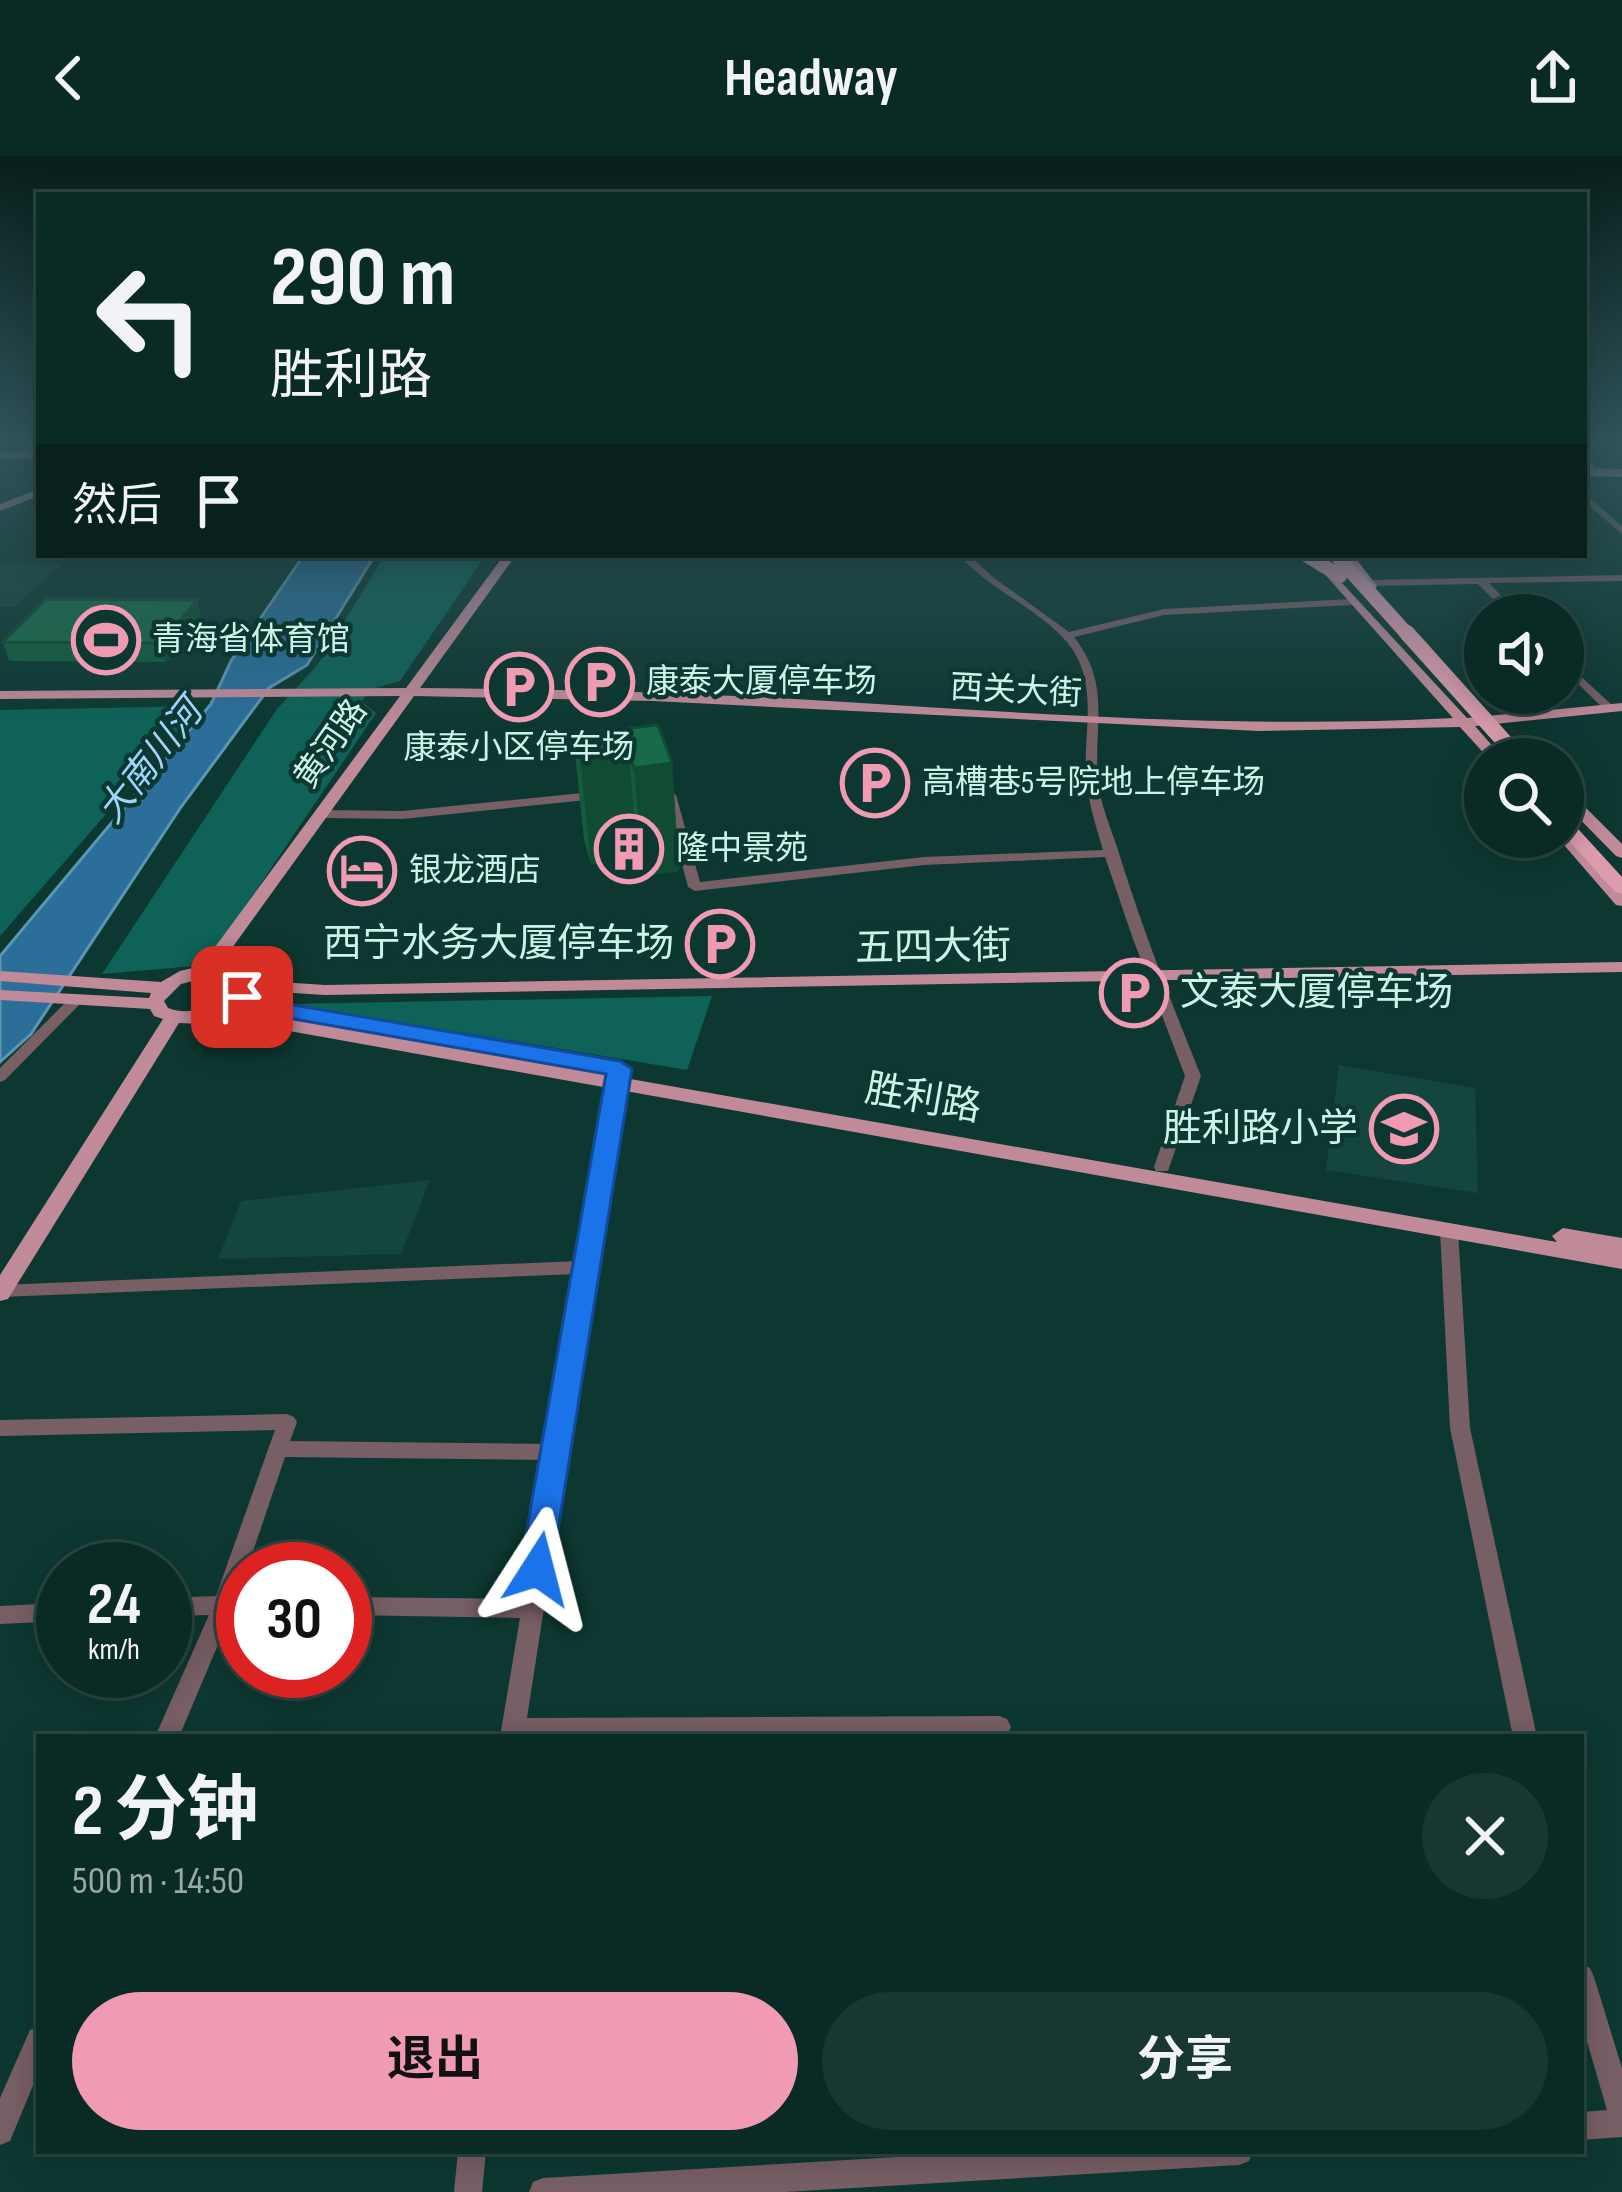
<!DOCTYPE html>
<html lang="zh">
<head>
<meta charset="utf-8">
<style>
  :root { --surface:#0a2a25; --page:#183632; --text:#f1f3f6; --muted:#99a7a7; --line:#2a4642; --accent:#f19ab4 }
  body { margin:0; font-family:"Sofia Sans Condensed","Noto Sans SC",sans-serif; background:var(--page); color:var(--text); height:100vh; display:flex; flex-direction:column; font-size:45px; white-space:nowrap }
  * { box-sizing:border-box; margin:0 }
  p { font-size:39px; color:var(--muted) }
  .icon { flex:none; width:66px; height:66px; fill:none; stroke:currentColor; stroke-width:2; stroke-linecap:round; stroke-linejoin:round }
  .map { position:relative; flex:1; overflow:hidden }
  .sheet { position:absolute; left:36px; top:1578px; width:1548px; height:420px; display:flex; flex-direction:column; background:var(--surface); border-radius:0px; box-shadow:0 6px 30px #0003,0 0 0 3px var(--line) }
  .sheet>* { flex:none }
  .guide { position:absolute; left:36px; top:36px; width:1551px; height:366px; border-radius:0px; box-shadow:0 6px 30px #0003,0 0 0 3px var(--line); background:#0a2a25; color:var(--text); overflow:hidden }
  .fabs { position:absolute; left:1464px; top:438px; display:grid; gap:24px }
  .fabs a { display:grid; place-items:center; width:120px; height:120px; border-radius:50%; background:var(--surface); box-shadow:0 6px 30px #0003,0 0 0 3px var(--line); font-size:60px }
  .speed { position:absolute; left:36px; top:1386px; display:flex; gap:24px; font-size:60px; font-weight:700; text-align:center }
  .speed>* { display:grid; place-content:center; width:156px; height:156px; border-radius:50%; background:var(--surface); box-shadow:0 6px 30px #0003,0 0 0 3px var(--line); line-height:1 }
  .speed small { font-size:30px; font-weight:400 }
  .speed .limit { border:18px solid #d22; background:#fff; color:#111 }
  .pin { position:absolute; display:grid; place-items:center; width:102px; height:102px; color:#fff; margin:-51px; border-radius:24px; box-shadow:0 6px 18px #0006 }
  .me { position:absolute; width:132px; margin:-66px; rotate:9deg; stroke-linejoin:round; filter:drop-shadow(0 0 9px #0008) }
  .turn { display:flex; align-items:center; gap:42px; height:252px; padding:0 36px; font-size:54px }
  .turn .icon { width:156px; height:156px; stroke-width:2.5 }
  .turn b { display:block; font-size:84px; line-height:102px }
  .then { display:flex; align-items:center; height:114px; padding:0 36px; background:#0003; gap:24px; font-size:45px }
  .round { display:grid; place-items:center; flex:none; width:126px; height:126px; border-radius:63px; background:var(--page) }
  .summary { display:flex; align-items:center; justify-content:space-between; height:204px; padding:0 36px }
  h1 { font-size:72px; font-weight:700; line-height:90px }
  .primary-button { display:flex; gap:24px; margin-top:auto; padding:24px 36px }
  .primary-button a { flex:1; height:138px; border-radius:72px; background:var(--accent); color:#111; font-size:48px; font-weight:700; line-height:138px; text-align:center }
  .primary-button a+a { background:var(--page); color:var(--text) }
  header { display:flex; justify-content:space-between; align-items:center; height:156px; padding:0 36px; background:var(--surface); font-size:54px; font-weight:700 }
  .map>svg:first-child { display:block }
</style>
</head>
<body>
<header><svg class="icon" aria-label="back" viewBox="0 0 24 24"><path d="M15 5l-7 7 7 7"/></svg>Headway<svg class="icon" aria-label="share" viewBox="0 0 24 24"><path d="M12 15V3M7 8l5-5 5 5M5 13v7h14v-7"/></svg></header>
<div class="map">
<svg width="1622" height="2036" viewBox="0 0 1622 2036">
  <rect width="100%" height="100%" fill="#0d3831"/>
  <path fill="#15463e" d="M0,407h64l-50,44h-14z
    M1339,909l136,23 3,105 -152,-23z
    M430,1024l-29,74 -183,5 23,-58z"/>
  <path fill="#0e6257" d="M385,399h101l-86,126 -32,9 -6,12 14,11 -170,252 -104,9 175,-265 41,-45z
    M200,550l-200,230v-226z
    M712,840l-25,74 -395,-66z"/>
  <path fill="#2b6e9a" stroke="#5c96b2" stroke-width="3" d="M304,399h71l-68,110 -38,23 -88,119 -150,227 -31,28v-106l211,-252 20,-43z"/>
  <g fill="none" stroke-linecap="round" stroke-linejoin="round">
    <path fill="#785e65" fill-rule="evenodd" d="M1584,337l38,33v8l-38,-33z
      M959,399h10l25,23 75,54 95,-23 188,-10 5,3 -5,3 -188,10 -90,22c38,48 19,89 24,143 2,24 13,48 20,70 23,75 53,152 83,226l-33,95h-12l-2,-4 31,-91 -52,-137 -28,-82 -181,8 -229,26 -7,-4 -24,-92 6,-4 6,4 24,87 224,-25 179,-7c-7,-24 -15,-48 -17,-73 -3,-46 14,-95 -19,-135 -29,-34 -77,-52 -108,-87z
      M1622,419v6l-133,2 31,32h-11l-31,-31 -110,2 -5,-3 5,-3z
      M1563,504l50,46v4h-8l-42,-41z
      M602,635l6,4 -2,3 -204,21 -79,-1 -6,-4 6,-4 79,1z
      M76,840l5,1 2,3 -2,3 -76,77 -5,2v-14l71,-71z
      M619,908l8,5 -100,649 472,-2 8,3 4,8 -4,8 -6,2h-501l20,-119 -175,-3v-18l178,2 23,-139 -261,-3 -38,112h-4v11l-5,15h5v18l-12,1 -52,123h-24l54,-122 -44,1v-18l51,-2 59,-166 -275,6v-16l287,-6 7,3 3,5 -7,19 259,3 28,-170 -576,23 -1,-12 579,-24 32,-192z
      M1449,1068l9,6 12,198 67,309h-24l-63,-309 -10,-198z
      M63,1447v18l-63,3v-18z
      M1581,1808l9,4 4,9 28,91v69l-41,3v-28l26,-2 -26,-89z
      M39,1870v45l-29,70 -10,4v-47l30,-68z
      M458,1995h28l-4,41h-28z
      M998,1995h255l-4,10 -10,4 -454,27h-256l4,-10 10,-4z"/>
    <path fill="#c08a99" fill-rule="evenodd" d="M1584,308l10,1 1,2 -11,3z
      M39,333v7l-39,15v-7z
      M504,399h12l-96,133c119,1 238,4 357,10 225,13 450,32 676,20l-140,-157v-4l4,-1 150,162 155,-15v8l-147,15 29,33h-15l-29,-32 -201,4 -606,-30 -239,-5 -195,270 23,7 8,7 75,5 1297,-23v10l-1297,23 -80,-5 -33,-14 -31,8 -17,17 4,7c23,9 40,-4 62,-1l1,6 36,2 1290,227 -5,-6 11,-8 59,10v31l-1355,-242 -88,-4 -171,276 -8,2v-26l163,-256 -9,-3 -4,-7 -150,-9v-10l149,8 2,-5 -151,-12v-10l161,11 19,-11 21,-5 199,-270 -400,3v-8l406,-3z
      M1341,399h12l24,31 -2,3h-8z
      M1563,632l5,2 54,54v14l-6,-2 -53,-54z
      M1563,673l6,2 53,60v15l-6,-1 -59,-68h6z
      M242,836l63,17 2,4 -9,6 -62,-18 -3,-4 3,-4z"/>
    <path fill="#dc9cae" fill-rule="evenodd" d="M0,296l39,1v6l-39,-1z
      M1584,312l38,1v8l-38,-1z
      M1563,662l6,1 53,58v17l-7,-2 -52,-58z"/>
    <path stroke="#dc9cae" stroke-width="14" d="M1306,399l34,21
      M1336,399l73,81"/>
    <path stroke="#dc9cae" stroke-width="16" d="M1407,477l113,126"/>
  </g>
  <path fill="#145c3f" d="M197,444l4,17 -35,45 -157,-1 -6,-19z
    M573,578l99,29 7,108 -36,5 -6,-17 -46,5 -7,-24z"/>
  <path fill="#104b33" d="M197,444l4,17 -35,45 -5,-19z
    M629,595l8,108 -46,5 -11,-107z
    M672,607l7,108 -36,5 -9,-108z"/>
  <path fill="#176b49" stroke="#104b33" stroke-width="3" d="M46,443l151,1 -36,43 -158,-1z
    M658,569l14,38 -38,5 -5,-17 -49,6 -7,-23z"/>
  <linearGradient id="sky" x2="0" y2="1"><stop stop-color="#071f1b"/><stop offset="0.5" stop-color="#2f535a"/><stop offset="1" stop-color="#2f535a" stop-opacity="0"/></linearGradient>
  <rect width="1622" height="570" fill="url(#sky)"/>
  <path fill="#1a73e8" stroke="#114b97" stroke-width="3" d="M242,834l40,13 338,58 12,8 -82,511 -12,4 -13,-4 -5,-11 86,-495 -329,-58 -43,-14 -4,-5z"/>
  <defs>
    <symbol id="stadium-ring" viewBox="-11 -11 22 22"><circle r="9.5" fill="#0d3831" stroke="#f19ab4" stroke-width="1.5"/><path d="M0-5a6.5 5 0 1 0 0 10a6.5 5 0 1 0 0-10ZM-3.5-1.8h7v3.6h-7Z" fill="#f19ab4"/></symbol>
    <symbol id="parking-ring" viewBox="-11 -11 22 22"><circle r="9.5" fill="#0d3831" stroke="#f19ab4" stroke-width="1.5"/><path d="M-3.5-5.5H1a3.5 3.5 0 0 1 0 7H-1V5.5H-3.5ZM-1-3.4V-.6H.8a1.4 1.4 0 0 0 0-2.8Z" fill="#f19ab4"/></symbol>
    <symbol id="building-ring" viewBox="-11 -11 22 22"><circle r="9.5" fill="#0d3831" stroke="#f19ab4" stroke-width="1.5"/><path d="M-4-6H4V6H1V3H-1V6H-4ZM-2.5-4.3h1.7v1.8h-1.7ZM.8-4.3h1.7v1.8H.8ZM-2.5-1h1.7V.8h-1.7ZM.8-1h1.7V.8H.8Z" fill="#f19ab4"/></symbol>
    <symbol id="hotel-ring" viewBox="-11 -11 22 22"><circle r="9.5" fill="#0d3831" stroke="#f19ab4" stroke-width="1.5"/><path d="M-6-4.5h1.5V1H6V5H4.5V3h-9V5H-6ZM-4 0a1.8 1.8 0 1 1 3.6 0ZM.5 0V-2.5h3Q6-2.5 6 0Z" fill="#f19ab4"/></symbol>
    <symbol id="school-ring" viewBox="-11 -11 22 22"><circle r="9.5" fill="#0d3831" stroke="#f19ab4" stroke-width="1.5"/><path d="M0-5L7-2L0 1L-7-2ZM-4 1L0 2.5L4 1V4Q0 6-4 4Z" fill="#f19ab4"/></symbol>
  </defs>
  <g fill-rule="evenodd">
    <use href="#stadium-ring" x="68" y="446" width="76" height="76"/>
    <use href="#parking-ring" x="562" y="488" width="76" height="76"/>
    <use href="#parking-ring" x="481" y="493" width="76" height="76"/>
    <use href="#parking-ring" x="837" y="589" width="76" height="76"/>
    <use href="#building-ring" x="591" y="655" width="76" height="76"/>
    <use href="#hotel-ring" x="324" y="677" width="76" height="76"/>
    <use href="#parking-ring" x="682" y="750" width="76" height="76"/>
    <use href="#parking-ring" x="1096" y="799" width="76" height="76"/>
    <use href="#school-ring" x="1366" y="935" width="76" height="76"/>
  </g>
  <g text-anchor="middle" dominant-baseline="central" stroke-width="9" stroke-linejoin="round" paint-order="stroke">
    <g font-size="33" fill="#cdf2ea" stroke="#0d3831" text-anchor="start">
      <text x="152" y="484">青海省体育馆</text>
      <text x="646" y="526">康泰大厦停车场</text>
      <text x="519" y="592" text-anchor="middle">康泰小区停车场</text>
      <text x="922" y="627">高槽巷5号院地上停车场</text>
      <text x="676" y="693">隆中景苑</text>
      <text x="409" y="715">银龙酒店</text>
    </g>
    <g font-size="33" fill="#cdf2ea" stroke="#0d3831">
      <text transform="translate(1016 535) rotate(3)">西关大街</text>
      <text transform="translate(331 588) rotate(-55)">黄河路</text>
    </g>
    <g font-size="36" font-style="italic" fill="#a0d4fa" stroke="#0d3831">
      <text transform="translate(151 606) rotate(-52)">大南川河</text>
    </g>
    <g font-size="39" fill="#cdf2ea" stroke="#0d3831" text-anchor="end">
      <text x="674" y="788">西宁水务大厦停车场</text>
      <text x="1180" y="837" text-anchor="start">文泰大厦停车场</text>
      <text x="1358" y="973">胜利路小学</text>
    </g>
    <g font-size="39" fill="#cdf2ea" stroke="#0d3831">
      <text transform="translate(933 792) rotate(-1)">五四大街</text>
      <text transform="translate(923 943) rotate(10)">胜利路</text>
    </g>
  </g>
</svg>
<div class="fabs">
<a><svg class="icon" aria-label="sound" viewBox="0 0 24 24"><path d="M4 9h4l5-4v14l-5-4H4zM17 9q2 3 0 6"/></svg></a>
<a><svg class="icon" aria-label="search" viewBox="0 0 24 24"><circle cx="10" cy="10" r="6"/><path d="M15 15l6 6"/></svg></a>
</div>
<div class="speed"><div>24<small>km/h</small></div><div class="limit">30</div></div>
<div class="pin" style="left:242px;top:841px;background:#d93025"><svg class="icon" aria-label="arrive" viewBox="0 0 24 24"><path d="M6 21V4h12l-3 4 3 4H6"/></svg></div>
<svg class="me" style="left:538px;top:1413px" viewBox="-20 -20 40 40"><path d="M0-17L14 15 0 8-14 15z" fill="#1a73e8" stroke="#fff" stroke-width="4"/></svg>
<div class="guide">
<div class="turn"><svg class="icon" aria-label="left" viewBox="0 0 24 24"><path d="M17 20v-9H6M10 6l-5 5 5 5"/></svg><div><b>290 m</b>胜利路</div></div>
<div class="then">然后<svg class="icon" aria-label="arrive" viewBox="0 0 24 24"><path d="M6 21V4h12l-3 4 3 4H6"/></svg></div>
</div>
<section class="sheet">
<div class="summary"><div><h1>2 分钟</h1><p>500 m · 14:50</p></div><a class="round"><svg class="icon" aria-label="close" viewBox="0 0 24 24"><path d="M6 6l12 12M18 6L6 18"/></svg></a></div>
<div class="primary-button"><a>退出</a><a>分享</a></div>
</section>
</div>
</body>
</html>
